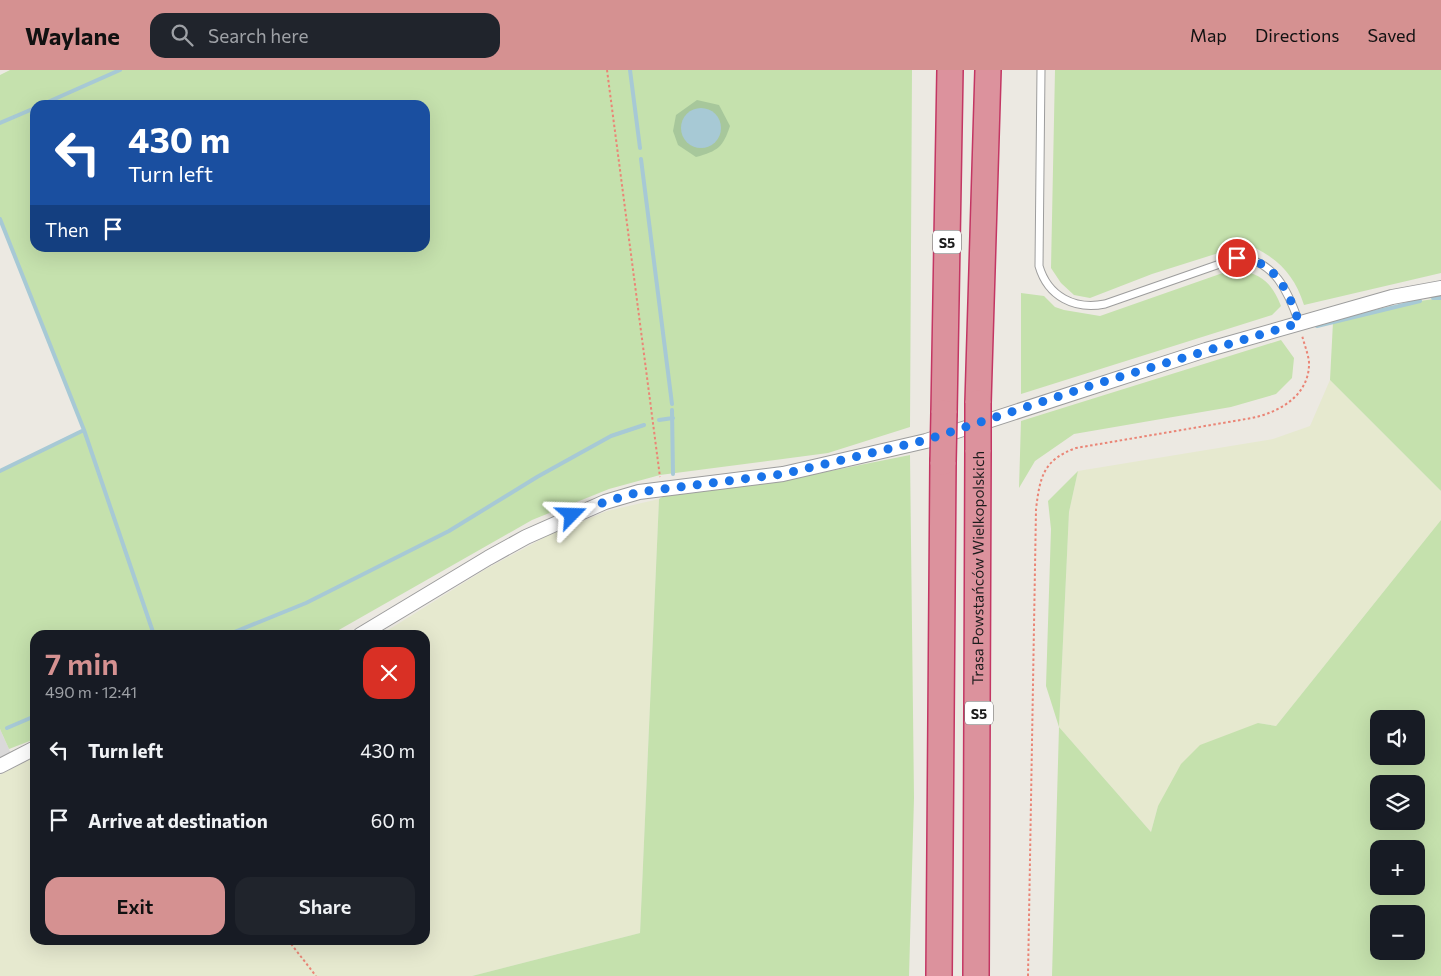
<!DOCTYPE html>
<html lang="en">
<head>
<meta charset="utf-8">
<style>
  :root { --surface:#171b24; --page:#20242c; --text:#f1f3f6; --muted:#9ea1a6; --accent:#d59191 }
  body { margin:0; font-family:Commissioner,sans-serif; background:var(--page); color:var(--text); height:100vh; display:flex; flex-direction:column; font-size:19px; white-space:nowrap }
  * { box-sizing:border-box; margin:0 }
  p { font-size:16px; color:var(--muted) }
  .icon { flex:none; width:28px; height:28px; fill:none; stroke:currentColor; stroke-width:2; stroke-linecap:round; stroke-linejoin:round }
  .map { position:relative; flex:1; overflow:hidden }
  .details { position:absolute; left:30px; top:560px; width:400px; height:315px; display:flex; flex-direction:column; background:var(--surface); border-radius:15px; box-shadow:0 5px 20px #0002 }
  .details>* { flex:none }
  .guide { position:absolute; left:30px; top:30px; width:400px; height:152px; border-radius:15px; box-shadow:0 5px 20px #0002; background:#1a4fa0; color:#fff; overflow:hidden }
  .tools { position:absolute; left:1370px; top:640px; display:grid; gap:10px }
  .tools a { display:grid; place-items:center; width:55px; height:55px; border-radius:10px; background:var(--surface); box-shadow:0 5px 20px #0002; font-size:25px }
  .pin { position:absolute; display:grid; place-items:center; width:42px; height:42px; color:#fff; margin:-21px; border:2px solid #fff; border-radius:50%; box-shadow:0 1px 5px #0007 }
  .me { position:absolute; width:55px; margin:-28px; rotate:68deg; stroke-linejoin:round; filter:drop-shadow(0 0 4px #0008) }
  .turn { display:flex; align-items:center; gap:18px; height:105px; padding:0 15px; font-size:22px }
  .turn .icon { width:65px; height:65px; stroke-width:2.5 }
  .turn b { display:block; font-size:35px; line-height:42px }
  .then { display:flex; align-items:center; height:48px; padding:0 15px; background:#0003; gap:10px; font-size:19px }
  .round { display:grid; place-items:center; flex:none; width:52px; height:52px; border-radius:15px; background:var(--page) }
  .overview { display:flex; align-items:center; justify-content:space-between; height:85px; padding:0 15px }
  h1 { font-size:30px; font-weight:600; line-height:38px; color:var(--accent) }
  .button { display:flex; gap:10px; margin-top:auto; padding:10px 15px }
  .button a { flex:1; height:58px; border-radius:15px; background:var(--accent); color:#111; font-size:20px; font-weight:600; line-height:58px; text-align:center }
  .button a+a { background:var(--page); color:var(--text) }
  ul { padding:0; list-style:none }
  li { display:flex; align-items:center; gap:15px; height:70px; padding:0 15px }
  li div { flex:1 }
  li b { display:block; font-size:19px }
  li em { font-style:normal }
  header { display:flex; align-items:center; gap:30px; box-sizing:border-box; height:70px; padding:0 25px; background:var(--accent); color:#111 }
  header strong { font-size:24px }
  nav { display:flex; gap:28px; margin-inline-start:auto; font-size:18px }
  .search { width:350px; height:45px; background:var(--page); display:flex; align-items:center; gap:12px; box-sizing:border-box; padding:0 18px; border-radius:15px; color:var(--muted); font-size:19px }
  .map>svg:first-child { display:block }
</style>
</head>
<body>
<header>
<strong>Waylane</strong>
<div class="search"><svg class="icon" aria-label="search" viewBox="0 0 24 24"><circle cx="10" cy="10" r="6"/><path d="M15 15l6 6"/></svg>Search here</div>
<nav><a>Map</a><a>Directions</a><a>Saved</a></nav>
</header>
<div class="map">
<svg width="1441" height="906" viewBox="0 0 1441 906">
  <rect width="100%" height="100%" fill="#ece9e2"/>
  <path fill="#dad9d9" d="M0,659l13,29 -13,8z"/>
  <path fill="#e6e9cf" d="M1330,310l111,111v29l-165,206 -18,-3 -100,83 -7,26 -92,-105 10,-215 9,-41 195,-32 37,-13z
    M659,429l-19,434 -168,43h-472v-201l35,-18v183h390v-305h-45l106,-66 63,-34 58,-24z"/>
  <path fill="#c5e1ad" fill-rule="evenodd" d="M10,0h902l-2,357 -82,26 -168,22 -51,14 -77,31 -202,115h-295v104l-26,10 -9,-20v-258l84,-41 -84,-211v-144zM35,35h390v143h-390z
    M1055,0h386v203l-137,32c-10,-32 -28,-48 -57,-61l-95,30 -62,24 -16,-3 -13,-12 -10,-15z
    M1237,198c25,8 34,13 44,38l-9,9 -251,79v-101l23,3 11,11 9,3 36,6z
    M1441,228v193l-111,-111 3,-58 87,-21z
    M1281,270l13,18 -2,20 -16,16 -45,13 -157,27 -39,27 -16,27 2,-67z
    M910,385l4,343 -5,178h-437l168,-43 19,-434 8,-5 108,-12z
    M1078,401l-9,41 -10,215 92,105 7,-26 23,-42 19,-19 58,-22 18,3 165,-206v456h-389l7,-249 -13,-41 5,-157 -3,-28zM1379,649h37v37h-37zM1379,714h37v37h-37zM1379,779h37v37h-37zM1379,844h37v37h-37z"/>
  <path fill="#a7c79b" d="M697,30l22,5 11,21c-7,21 -12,25 -34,31l-18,-12 -5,-14 3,-16z"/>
  <path fill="#a7c9d5" d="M681 58a20 20 0 1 1 40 0a20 20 0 1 1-40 0Z"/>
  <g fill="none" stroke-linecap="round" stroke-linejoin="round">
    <path stroke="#a7c9d5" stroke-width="4" d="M630,0l10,78
      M41,35l79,-35
      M0,53l35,-15
      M641,89l31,245
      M0,149l84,211 -84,41
      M1433,228h8
      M1317,256l103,-25
      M672,340l1,64
      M659,350l14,-2
      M84,360l70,205
      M227,565l79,-32 143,-72 88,-54 74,-41 33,-11
      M7,658l28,-12"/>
    <defs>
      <path id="lane" d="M1041,0l-2,196c9,31 36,44 66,38l132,-46c37,0 52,35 62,65"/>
      <path id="street" d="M360,565l128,-77 38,-21 79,-35 34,-10 144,-18 143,-33 280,-91 186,-53 49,-9
        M0,696l35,-18"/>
      <g id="highway">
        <path d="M978,333l10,-333"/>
        <path d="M944,343l6,-343"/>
        <path d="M939,906l4,-514"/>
        <path id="s1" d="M976,906l2,-526"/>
      </g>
    </defs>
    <use href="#lane" stroke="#9d9d9d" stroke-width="9"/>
    <use href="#street" stroke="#9d9d9d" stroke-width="16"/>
    <use href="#highway" stroke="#c33663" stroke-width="28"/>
    <path stroke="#ea8576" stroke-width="2" stroke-dasharray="2.5 2.5" stroke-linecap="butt" d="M607,0l53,407
      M288,870l28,36
      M1028,906l8,-467c4,-32 7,-49 40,-61l176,-30c28,-6 58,-23 57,-56 -1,-9 -5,-18 -7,-27"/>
    <use href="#lane" stroke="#fff" stroke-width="7"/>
    <use href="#street" stroke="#fff" stroke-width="14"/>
    <use href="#highway" stroke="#dc929d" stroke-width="25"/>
    <defs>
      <path id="highway-bridge" d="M978,380v-47
        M943,392l1,-49"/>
    </defs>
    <use href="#highway-bridge" stroke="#c33663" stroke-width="28" stroke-linecap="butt"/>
    <use href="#highway-bridge" stroke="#dc929d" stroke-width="25"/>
  </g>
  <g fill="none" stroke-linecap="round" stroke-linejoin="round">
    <path stroke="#1a73e8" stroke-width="9" stroke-dasharray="0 16.2" d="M572,445l33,-13 34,-10 144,-18 143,-34 170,-56 203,-61c-10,-31 -25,-65 -62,-65"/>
  </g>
  <g text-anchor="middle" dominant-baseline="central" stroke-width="5" stroke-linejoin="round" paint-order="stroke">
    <g fill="#fff" stroke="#606060" stroke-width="1">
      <rect x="933" y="160.5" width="28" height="23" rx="4"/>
      <rect x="965" y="631.5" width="28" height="23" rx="4"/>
    </g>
    <g font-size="14" font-weight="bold" fill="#1c1c1c">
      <text x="947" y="172">S5</text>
      <text x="979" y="643">S5</text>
    </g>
    <g font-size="15" fill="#1c1c1c" stroke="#fff">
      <text stroke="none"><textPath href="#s1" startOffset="408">Trasa Powstańców Wielkopolskich</textPath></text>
    </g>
  </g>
</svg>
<div class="tools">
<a><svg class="icon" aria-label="sound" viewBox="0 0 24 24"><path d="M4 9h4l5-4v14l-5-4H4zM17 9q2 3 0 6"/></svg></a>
<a><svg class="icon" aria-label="layers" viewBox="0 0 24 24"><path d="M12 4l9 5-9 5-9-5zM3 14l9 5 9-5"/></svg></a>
<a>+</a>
<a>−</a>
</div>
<div class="pin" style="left:1237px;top:188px;background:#d93025"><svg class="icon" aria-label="arrive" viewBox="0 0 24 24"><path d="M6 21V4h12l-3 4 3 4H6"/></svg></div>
<svg class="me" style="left:572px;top:445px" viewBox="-20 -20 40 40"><path d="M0-17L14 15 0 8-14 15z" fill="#1a73e8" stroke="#fff" stroke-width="4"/></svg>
<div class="guide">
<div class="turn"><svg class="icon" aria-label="left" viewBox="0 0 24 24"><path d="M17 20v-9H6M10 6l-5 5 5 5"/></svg><div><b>430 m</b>Turn left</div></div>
<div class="then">Then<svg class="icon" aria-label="arrive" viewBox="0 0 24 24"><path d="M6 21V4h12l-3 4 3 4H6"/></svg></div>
</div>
<section class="details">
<div class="overview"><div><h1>7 min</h1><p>490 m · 12:41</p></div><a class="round" style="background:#d93025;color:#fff"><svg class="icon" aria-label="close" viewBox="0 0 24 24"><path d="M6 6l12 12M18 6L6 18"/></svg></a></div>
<ul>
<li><svg class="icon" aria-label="left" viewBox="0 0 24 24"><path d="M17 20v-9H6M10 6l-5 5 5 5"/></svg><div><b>Turn left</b></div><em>430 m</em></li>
<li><svg class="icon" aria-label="arrive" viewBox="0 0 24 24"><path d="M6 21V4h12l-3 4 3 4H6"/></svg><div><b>Arrive at destination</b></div><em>60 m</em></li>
</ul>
<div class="button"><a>Exit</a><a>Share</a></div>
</section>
</div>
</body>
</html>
